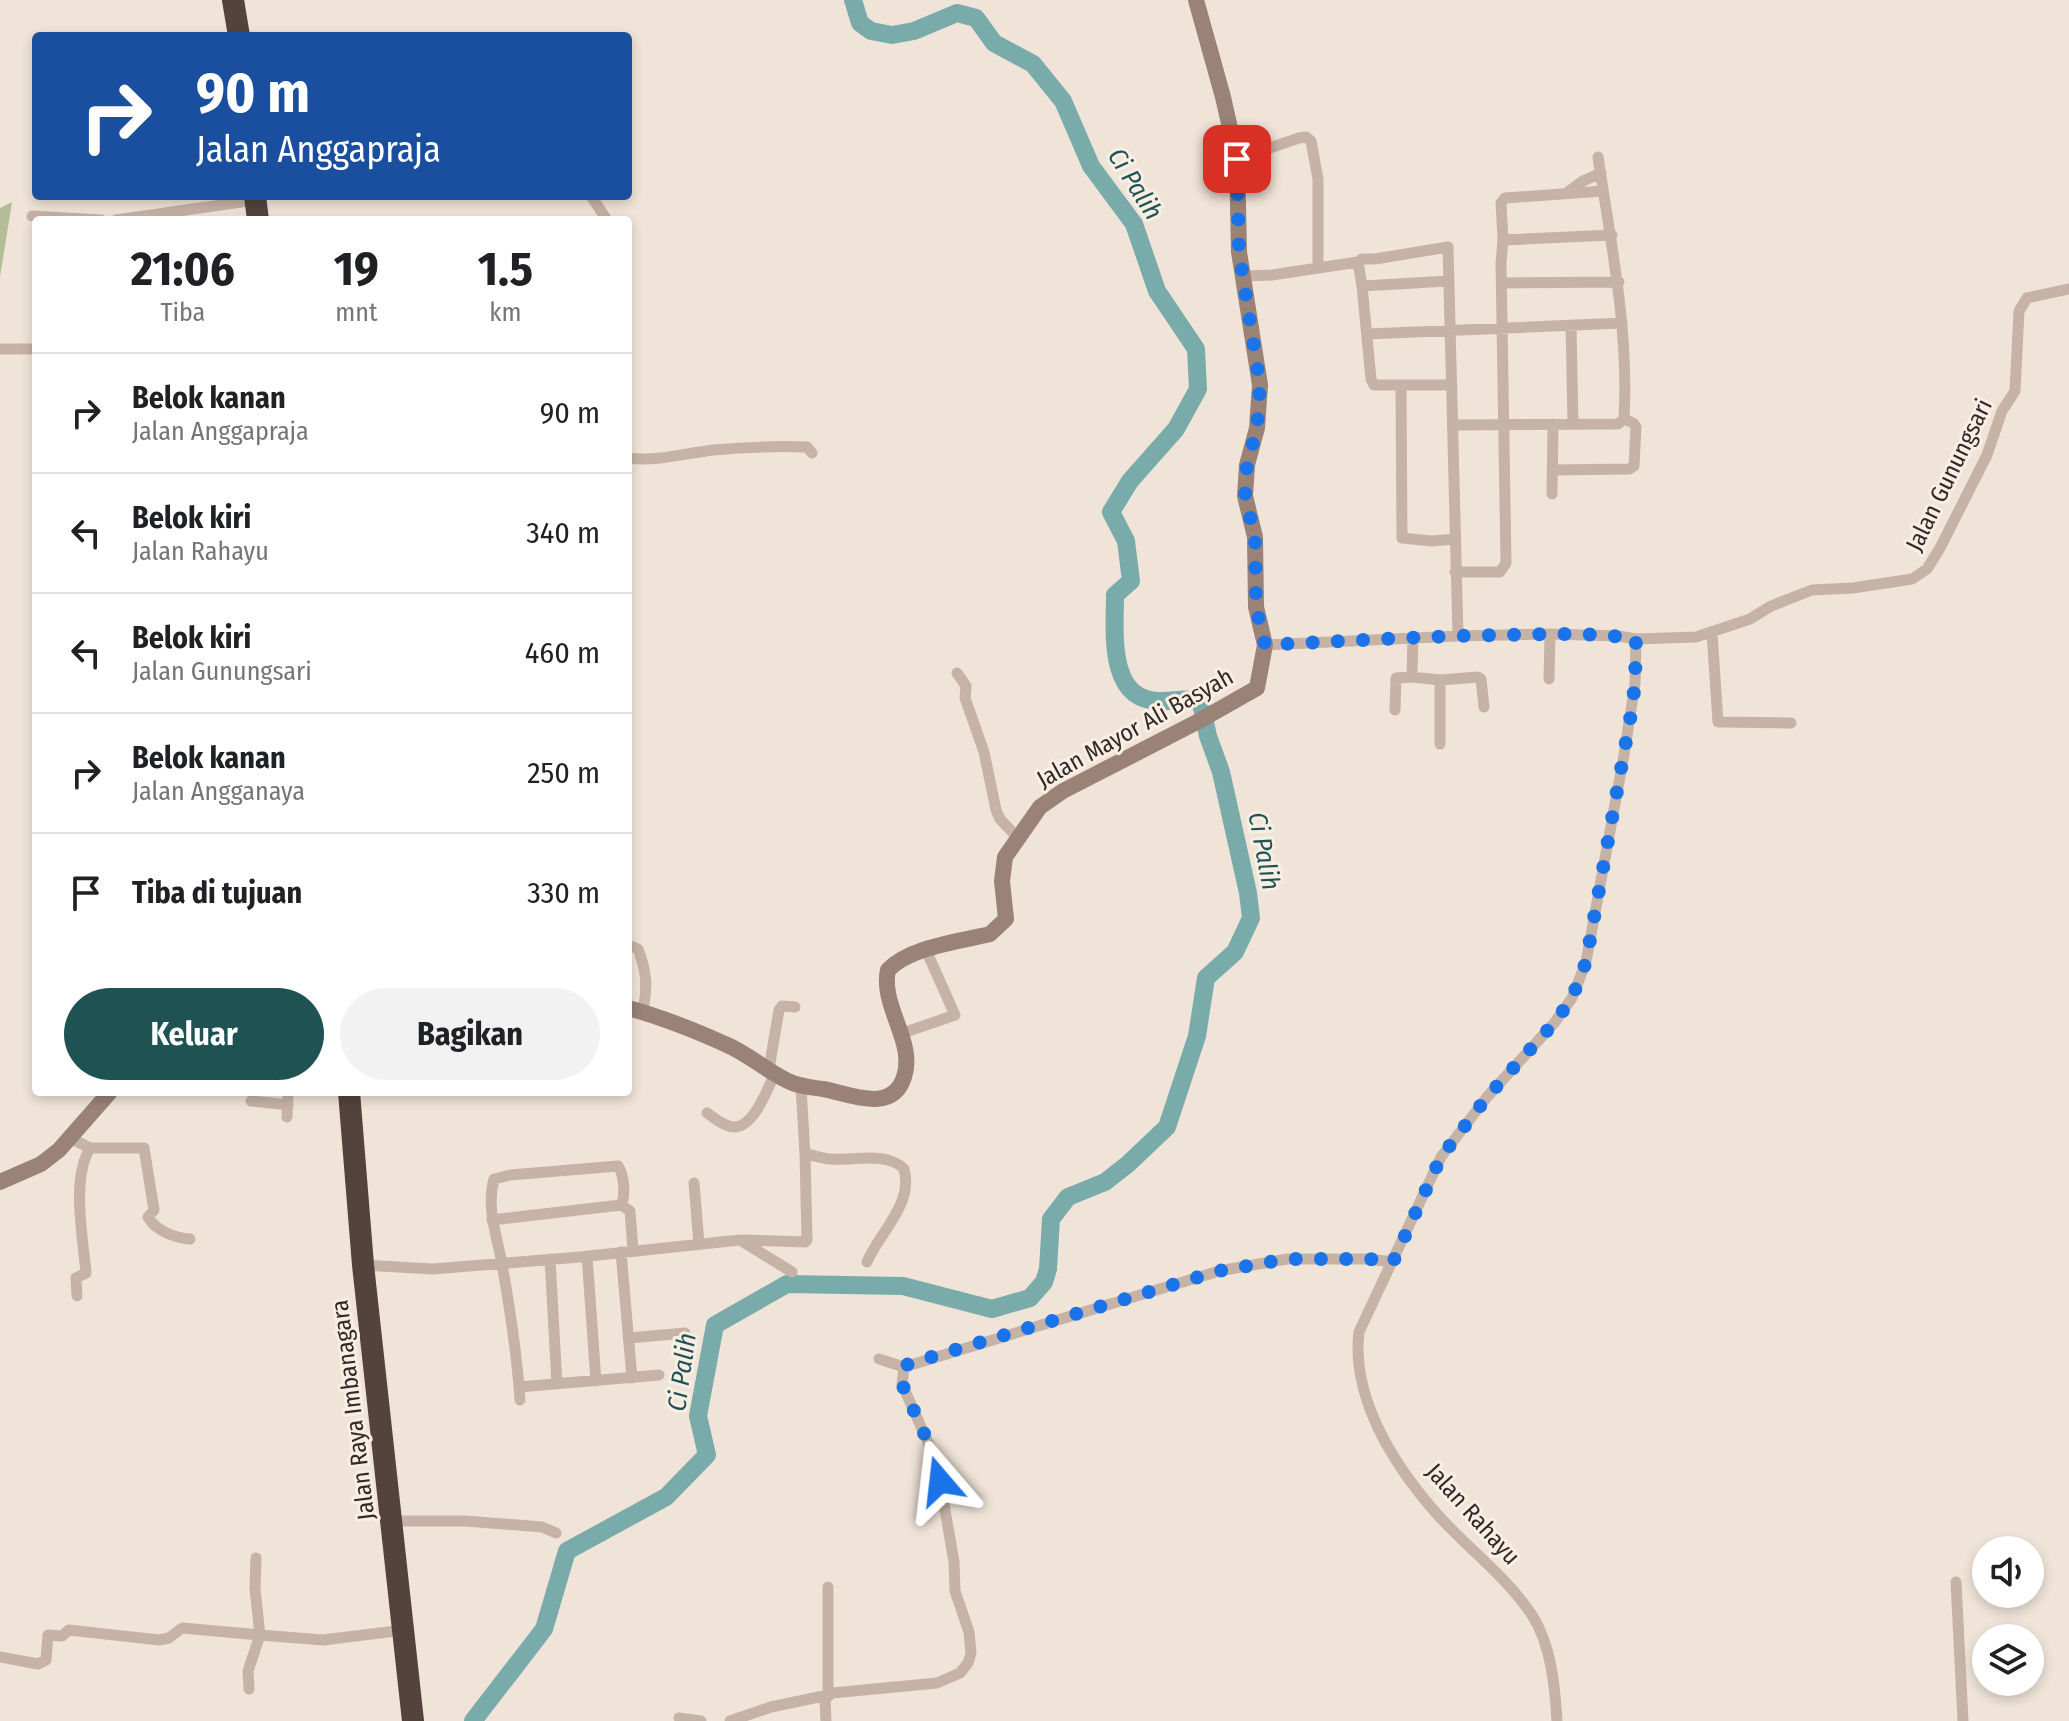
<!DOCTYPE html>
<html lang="id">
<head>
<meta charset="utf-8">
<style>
  :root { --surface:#fff; --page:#f2f2f2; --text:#202124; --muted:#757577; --line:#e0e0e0; --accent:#1e5253 }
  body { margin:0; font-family:"Fira Sans Condensed",sans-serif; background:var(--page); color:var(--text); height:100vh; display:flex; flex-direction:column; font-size:30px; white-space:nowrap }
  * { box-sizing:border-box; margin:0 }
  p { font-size:26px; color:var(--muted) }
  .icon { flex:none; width:44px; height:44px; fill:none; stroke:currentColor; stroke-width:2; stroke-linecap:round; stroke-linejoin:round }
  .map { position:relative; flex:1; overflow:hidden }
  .side { position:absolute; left:32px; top:216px; width:600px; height:880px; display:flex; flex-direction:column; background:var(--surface); border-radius:8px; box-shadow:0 4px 12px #0003 }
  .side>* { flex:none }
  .banner { position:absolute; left:32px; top:32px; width:600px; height:168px; border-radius:8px; box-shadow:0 4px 12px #0003; background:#1a4fa0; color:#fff; overflow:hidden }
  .buttons { position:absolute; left:1972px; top:1536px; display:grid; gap:16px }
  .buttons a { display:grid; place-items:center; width:72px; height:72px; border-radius:50%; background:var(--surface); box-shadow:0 4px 12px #0003; font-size:40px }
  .pin { position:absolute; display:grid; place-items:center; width:68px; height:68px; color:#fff; margin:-34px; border-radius:16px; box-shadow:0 4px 12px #0006 }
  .me { position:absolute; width:88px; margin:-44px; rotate:343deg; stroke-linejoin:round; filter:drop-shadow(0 0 6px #0008) }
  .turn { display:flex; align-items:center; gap:28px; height:168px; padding:0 32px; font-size:36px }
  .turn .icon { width:104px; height:104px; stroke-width:2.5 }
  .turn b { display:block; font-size:56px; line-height:68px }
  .eta { display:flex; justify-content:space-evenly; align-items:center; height:136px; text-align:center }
  .eta b { font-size:48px; font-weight:700; line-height:56px }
  .button { display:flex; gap:16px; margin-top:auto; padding:16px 32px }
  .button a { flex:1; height:92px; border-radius:48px; background:var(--accent); color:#fff; font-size:32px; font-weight:700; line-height:92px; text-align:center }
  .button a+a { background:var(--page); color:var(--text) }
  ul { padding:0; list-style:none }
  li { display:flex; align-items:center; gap:24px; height:120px; padding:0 32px; border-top:2px solid var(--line) }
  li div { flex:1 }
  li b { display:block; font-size:30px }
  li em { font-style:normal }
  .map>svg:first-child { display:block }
</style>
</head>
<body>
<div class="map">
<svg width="2069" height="1721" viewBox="0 0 2069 1721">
  <rect width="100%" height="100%" fill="#f0e4d8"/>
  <path fill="#b3be99" d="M12,202l-12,75v-69z"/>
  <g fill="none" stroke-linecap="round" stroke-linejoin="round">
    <path stroke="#79abab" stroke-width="18" d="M473,1721l71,-92 23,-78 99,-54 41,-42 -9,-39 17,-91 72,-41 116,2 89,23 38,-11 14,-16 4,-13 3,-50 17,-22 37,-15 23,-18 39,-37 30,-91 9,-58 29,-26 16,-34 -3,-25 -27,-121 -13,-36 -7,-33c-15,-7 -26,-1 -42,-2 -52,-1 -44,-70 -44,-106l16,-14 -5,-40 -15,-29 19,-31 46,-52 22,-40 -2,-40 -39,-58 -23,-67 -43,-58 -28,-65 -30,-37 -39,-21 -18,-25 -19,-5 -43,18 -22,4 -21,-4 -11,-8 -7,-23"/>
    <path stroke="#c7b3a5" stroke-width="11" d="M1598,157c13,87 31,173 26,262
      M1237,159l62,-21 7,-1 5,4 7,38v89
      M1603,191l-98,7 -4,5 2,37 109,-5
      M1568,192l15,-11 18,-8
      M591,196l16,24
      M32,216l69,4
      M116,220l140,-20
      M1244,276l28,-1 86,-13
      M1449,281l-87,5 9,93 3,6h78
      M1502,283l117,-1
      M1362,286l-4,-24 4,-3h13l73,-12 10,389
      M1571,325l2,99
      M1368,334l254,-11
      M0,349h36
      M1401,386l1,152 30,3 23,-2
      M1453,425l165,-1 6,-5
      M628,458c29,4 58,-5 86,-8 31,-3 63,-4 93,-3l5,6
      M1552,470l77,-1 5,-3 2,-39 -3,-4 -9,-4
      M1552,494l1,-70
      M1455,572h45l6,-9 -5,-300 2,-23
      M1712,633l6,89 73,1
      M1413,637l-1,40 28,3v64
      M1265,645l193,-9 92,-2 69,2 17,3 60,-2 54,-18 21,-13 41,-16 41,-2 59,-9 15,-10 13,-21 47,-93 15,-44 13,-20 4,-80 8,-13 42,-9
      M957,673l9,13 -1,12 19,54 12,58 4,9 17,18
      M1549,679l1,-45
      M1440,680l38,-3 3,2 3,28
      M1395,710l1,-32 16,-1
      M628,945l10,4c9,23 10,40 4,64
      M900,1034l55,-19 -29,-65
      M769,1069l10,-59 3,-4 13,1
      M801,1087l4,67c8,1 16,4 25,5 22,2 57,-8 74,10 10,35 -25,64 -37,93
      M251,1101l37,4
      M707,1113c6,4 14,11 22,13 23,8 39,-38 46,-53
      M287,1117l1,-25
      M70,1138l20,10h54l10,62 -6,7c8,14 27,21 42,22
      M694,1183l5,61
      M492,1220l129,-15
      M745,1240l60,2 2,-2 -2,-86
      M621,1252l11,126
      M587,1256l9,125
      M550,1259l7,125
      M363,1265l70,4 147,-12 160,-17 52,32
      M77,1296l-1,-18 10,-5c-3,-36 -15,-93 4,-125
      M629,1338l56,-5
      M879,1359l25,8
      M519,1387l140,-12
      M520,1400c-3,-45 -10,-91 -18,-136 -5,-28 -16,-56 -8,-85l16,-4 108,-9c6,9 8,29 3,39l9,6 3,39
      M392,1521h73l77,6 14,6
      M256,1558l-1,31 5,46 63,5 81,-10
      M1956,1582l7,139
      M0,1657l38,7 8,-4 2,-25 14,1 7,-6 90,10 10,-2 13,-10 78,7 -12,36 1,18
      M679,1718l22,3
      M730,1721l41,-14 57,-12v-108
      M826,1721l-1,-22 7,-6 105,-10 23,-10 8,-10 3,-10 -2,-21 -14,-41 -1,-29 -14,-81 -5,-23 -33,-74 2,-17 315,-96 68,-12h82l24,3
      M1557,1721c-2,-35 -6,-76 -25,-106 -26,-39 -65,-67 -96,-102 -42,-48 -85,-115 -77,-181l82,-175 46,-60 68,-75 17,-24 14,-36 38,-207 11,-71 1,-45"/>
    <path stroke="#9a8277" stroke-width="16" d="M628,1008c33,9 66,22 97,36 24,10 41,27 63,37 12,6 22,6 35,8 25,4 69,26 81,-12 12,-35 -24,-71 -16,-107 22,-23 70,-28 102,-36l16,-15 -4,-38 3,-24 35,-50 23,-16 134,-69 60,-34 8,-43 -9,-38 -1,-70 -10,-41 2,-31 10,-37 3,-43 -21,-133 -2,-93 -14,-62 -27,-97
      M0,1182l41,-18 18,-14 51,-58"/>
    <path stroke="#54433d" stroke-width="22" d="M233,0l6,36
      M255,196l3,24
      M349,1092l14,173 50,456"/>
  </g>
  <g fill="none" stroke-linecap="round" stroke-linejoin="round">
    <path stroke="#1a73e8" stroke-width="14" stroke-dasharray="0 25.2" d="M940,1481l-5,-23 -33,-74v-13l6,-7 311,-93 68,-12h82l24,3 48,-105 46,-60 68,-75 17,-24 14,-36 45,-248 4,-30 1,-45c-42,-7 -87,-5 -130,-4 -81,1 -161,6 -241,10l-9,-38 -1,-70 -10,-41 2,-31 10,-37 3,-43 -21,-133 -2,-93"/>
  </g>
  <g text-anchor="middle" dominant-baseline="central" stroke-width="6" stroke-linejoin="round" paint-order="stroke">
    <g font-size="24" fill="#332926" stroke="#f8eee4">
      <text transform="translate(1949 475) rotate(-64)">Jalan Gunungsari</text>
      <text transform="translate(1135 728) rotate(-29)">Jalan Mayor Ali Basyah</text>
      <text transform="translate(353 1410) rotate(-97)">Jalan Raya Imbanagara</text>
      <text transform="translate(1473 1514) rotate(48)">Jalan Rahayu</text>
    </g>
    <g font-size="26" font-style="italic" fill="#1e5253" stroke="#f8eee4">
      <text transform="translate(1135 184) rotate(58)">Ci Palih</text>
      <text transform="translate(1264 851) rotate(79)">Ci Palih</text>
      <text transform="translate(682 1372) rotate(-82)">Ci Palih</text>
    </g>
  </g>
</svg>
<div class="buttons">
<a><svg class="icon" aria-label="sound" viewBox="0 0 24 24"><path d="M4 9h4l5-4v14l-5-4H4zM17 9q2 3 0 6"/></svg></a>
<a><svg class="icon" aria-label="layers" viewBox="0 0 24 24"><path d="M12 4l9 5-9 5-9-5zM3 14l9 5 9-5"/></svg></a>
</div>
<div class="pin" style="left:1237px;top:159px;background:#d93025"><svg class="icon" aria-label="arrive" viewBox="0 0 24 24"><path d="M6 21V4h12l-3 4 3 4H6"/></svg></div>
<svg class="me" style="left:940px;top:1481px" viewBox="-20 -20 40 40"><path d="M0-17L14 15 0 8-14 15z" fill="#1a73e8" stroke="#fff" stroke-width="4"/></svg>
<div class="banner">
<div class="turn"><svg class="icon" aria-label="right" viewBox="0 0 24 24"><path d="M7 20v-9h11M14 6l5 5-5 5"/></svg><div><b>90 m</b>Jalan Anggapraja</div></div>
</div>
<section class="side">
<div class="eta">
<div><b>21:06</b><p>Tiba</p></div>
<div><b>19</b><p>mnt</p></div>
<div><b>1.5</b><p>km</p></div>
</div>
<ul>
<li><svg class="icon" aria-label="right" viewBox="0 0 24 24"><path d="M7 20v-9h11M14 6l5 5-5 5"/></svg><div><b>Belok kanan</b><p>Jalan Anggapraja</p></div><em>90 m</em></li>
<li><svg class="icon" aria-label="left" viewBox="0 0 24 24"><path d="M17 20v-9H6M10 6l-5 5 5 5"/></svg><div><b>Belok kiri</b><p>Jalan Rahayu</p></div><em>340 m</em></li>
<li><svg class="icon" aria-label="left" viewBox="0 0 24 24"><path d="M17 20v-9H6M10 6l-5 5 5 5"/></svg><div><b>Belok kiri</b><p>Jalan Gunungsari</p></div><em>460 m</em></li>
<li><svg class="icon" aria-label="right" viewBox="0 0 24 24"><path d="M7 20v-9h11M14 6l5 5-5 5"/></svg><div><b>Belok kanan</b><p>Jalan Angganaya</p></div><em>250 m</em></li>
<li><svg class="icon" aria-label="arrive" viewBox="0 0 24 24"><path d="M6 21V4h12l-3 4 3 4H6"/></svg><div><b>Tiba di tujuan</b></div><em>330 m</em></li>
</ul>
<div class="button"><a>Keluar</a><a>Bagikan</a></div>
</section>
</div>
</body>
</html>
